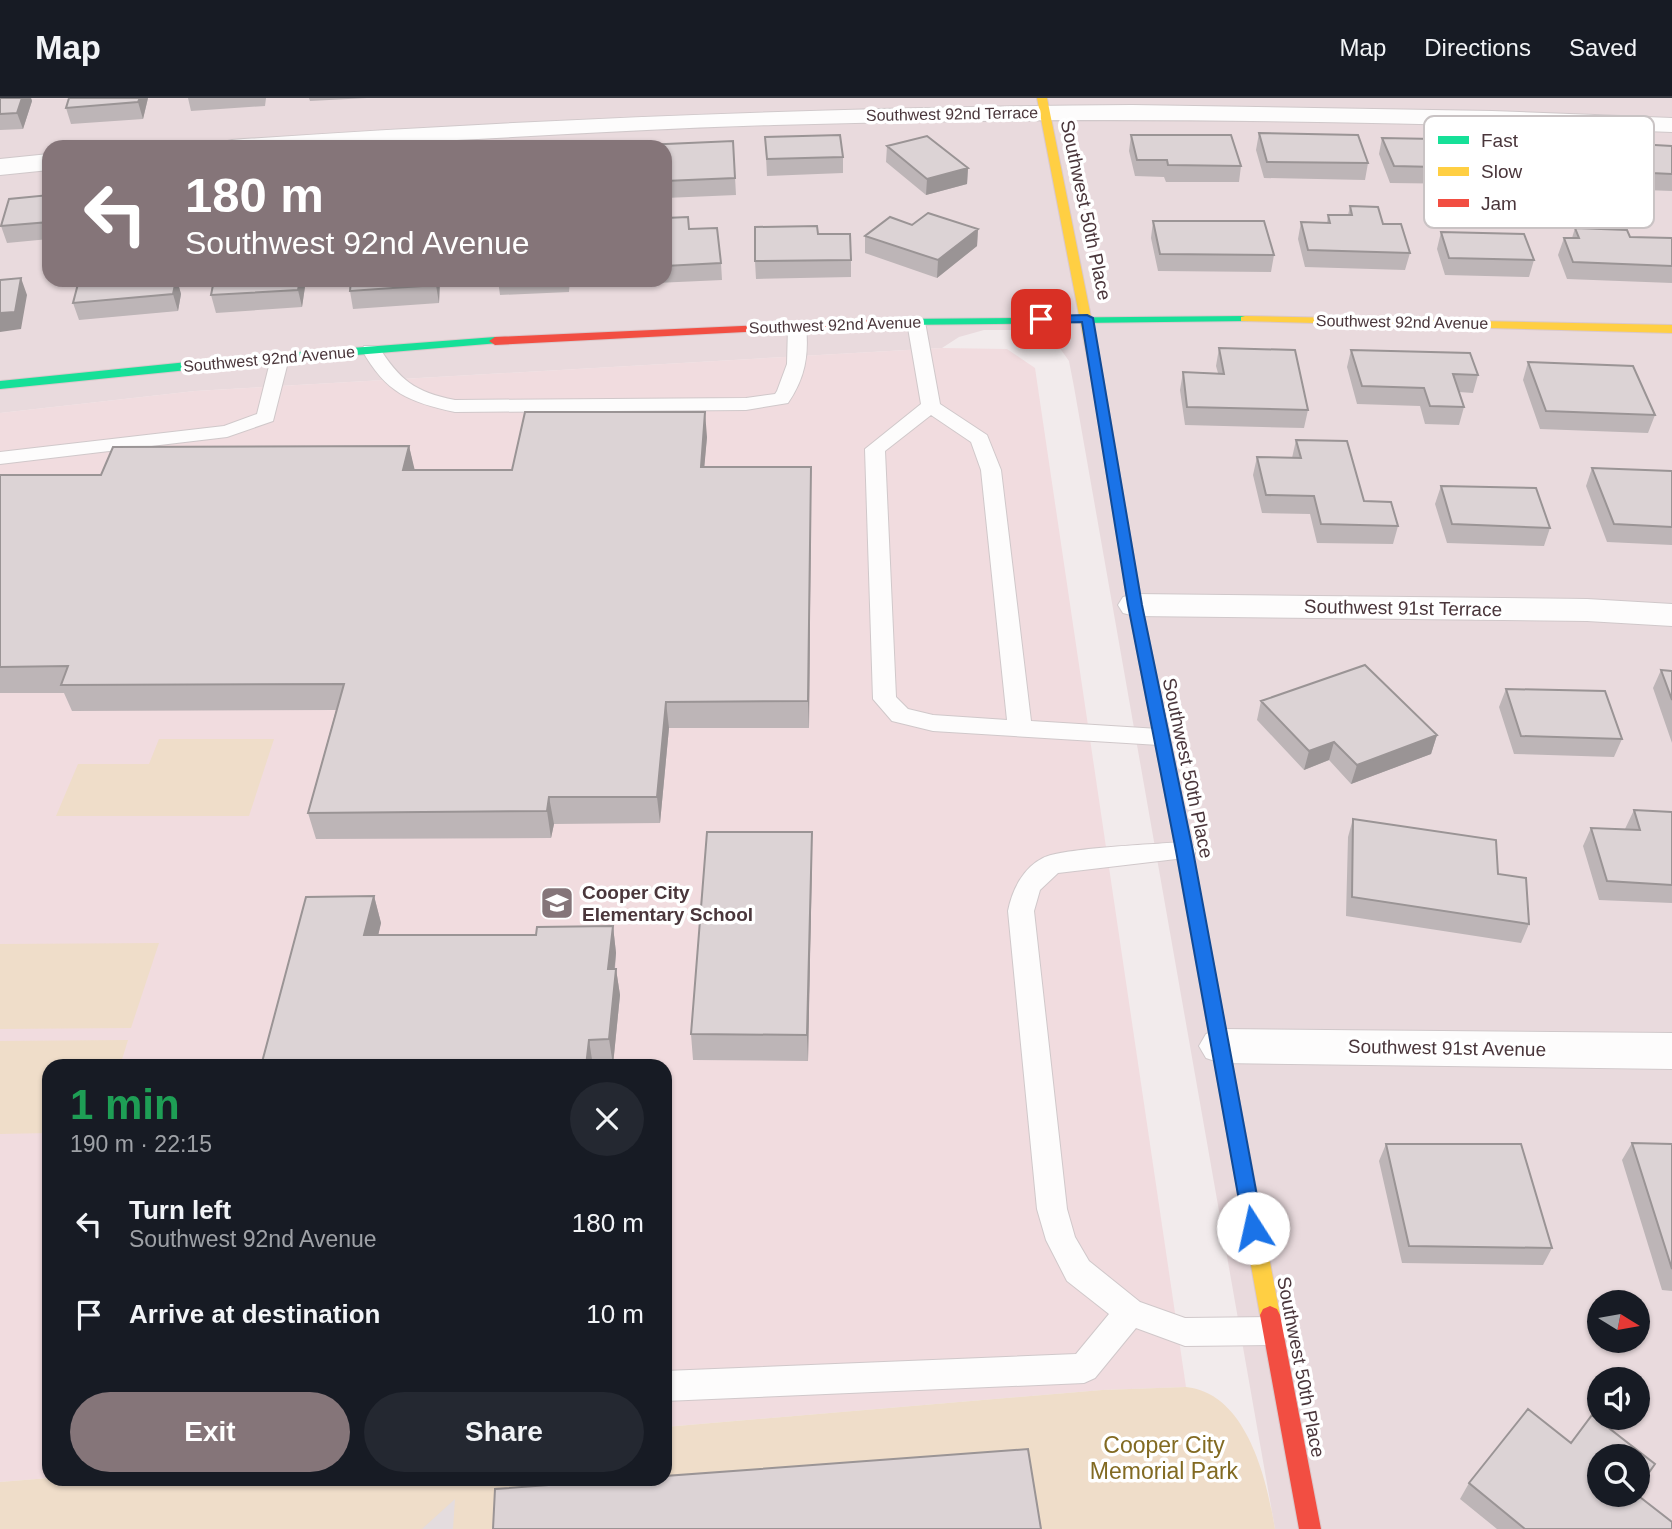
<!DOCTYPE html>
<html lang="en">
<head>
<meta charset="utf-8">
<style>
  :root { --surface:#171b24; --page:#242831; --text:#f1f3f6; --muted:#9ea1a6; --line:#363941; --accent:#857579 }
  body { margin:0; font-family:Arial,sans-serif; background:var(--page); color:var(--text); height:100vh; display:flex; flex-direction:column; font-size:26px; white-space:nowrap }
  * { box-sizing:border-box; margin:0 }
  p { font-size:23px; color:var(--muted) }
  .icon { flex:none; width:38px; height:38px; fill:none; stroke:currentColor; stroke-width:2; stroke-linecap:round; stroke-linejoin:round }
  .map { position:relative; flex:1; overflow:hidden }
  .sheet { position:absolute; left:42px; top:961px; width:630px; height:427px; display:flex; flex-direction:column; background:var(--surface); border-radius:21px; box-shadow:0 2px 5px #0004 }
  .sheet>* { flex:none }
  .guide { position:absolute; left:42px; top:42px; width:630px; height:147px; border-radius:21px; box-shadow:0 2px 5px #0004; background:#857579; color:#fff; overflow:hidden }
  .needle { width:46px; rotate:101deg }
  .buttons { position:absolute; left:1587px; top:1192px; display:grid; gap:14px }
  .buttons a { display:grid; place-items:center; width:63px; height:63px; border-radius:50%; background:var(--surface); box-shadow:0 2px 5px #0004; font-size:35px }
  .pin { position:absolute; display:grid; place-items:center; width:60px; height:60px; color:#fff; margin:-30px; border-radius:14px; box-shadow:0 4px 10px #0006 }
  .me { position:absolute; width:77px; margin:-38px; rotate:350deg; stroke-linejoin:round; filter:drop-shadow(0 0 5px #0008) }
  .turn { display:flex; align-items:center; gap:24px; height:147px; padding:0 28px; font-size:32px }
  .turn .icon { width:91px; height:91px; stroke-width:2.5 }
  .turn b { display:block; font-size:49px; line-height:60px }
  .round { display:grid; place-items:center; flex:none; width:74px; height:74px; border-radius:37px; background:var(--page) }
  .head { display:flex; align-items:center; justify-content:space-between; height:119px; padding:0 28px }
  h1 { font-size:42px; font-weight:600; line-height:52px; color:#1e9e55 }
  .primary-button { display:flex; gap:14px; margin-top:auto; padding:14px 28px }
  .primary-button a { flex:1; height:80px; border-radius:42px; background:var(--accent); color:#fff; font-size:28px; font-weight:600; line-height:80px; text-align:center }
  .primary-button a+a { background:var(--page); color:var(--text) }
  ul { padding:0; list-style:none }
  li { display:flex; align-items:center; gap:21px; height:91px; padding:0 28px }
  li div { flex:1 }
  li b { display:block; font-size:26px }
  li em { font-style:normal }
  header { display:flex; align-items:center; gap:42px; box-sizing:border-box; height:98px; padding:0 35px; background:var(--surface); border-bottom:2px solid var(--line) }
  header strong { font-size:33px }
  nav { display:flex; gap:38px; margin-inline-start:auto; font-size:24px }
  .map>svg:first-child { display:block }
</style>
</head>
<body>
<header>
<strong>Map</strong>
<nav><a>Map</a><a>Directions</a><a>Saved</a></nav>
</header>
<div class="map">
<svg width="1672" height="1431" viewBox="0 0 1672 1431">
  <rect width="100%" height="100%" fill="#f2ebec"/>
  <path fill="#e9dadd" fill-rule="evenodd" d="M0,0h1672v1431h-397l-201,-1142 -5,-26 -10,-14 -18,-12 -26,-5h-31l-25,7 -17,11 -747,43 -195,22zM49,49h616v133h-616zM1600,1204h38v38h-38zM1600,1281h38v39h-38zM1600,1358h38v38h-38z"/>
  <path fill="#f1dcdf" d="M942,250l65,1 28,19 151,1019 -84,3 -437,37v-361h-616v412l-49,4v-1069l195,-22z"/>
  <path fill="#efddc9" d="M159,641h115l-25,77h-193l22,-52h71z
    M159,845l-28,85 -131,1v-85z
    M128,942l-8,26h-71v67l-49,1v-93z
    M1186,1289c61,6 81,93 89,142h-1275v-47l49,-4 616,1v-52l437,-37z"/>
  <path fill="#e4dcde" d="M455,1401l-2,30h-31z"/>
  <g fill="none" stroke-linecap="round" stroke-linejoin="round">
    <defs>
      <path id="lane" d="M916,219l9,5 15,82 47,31 14,35 30,251 128,8 8,2 4,6 -4,6 -8,2 -226,-14 -41,-10 -19,-22 -8,-250 56,-45 -14,-82zM931,317l40,27 10,28 26,250 -74,-5 -25,-6 -12,-12 -11,-246z
        M797,223l9,5c3,30 -1,52 -18,77l-42,7 -291,2c-46,-10 -69,-19 -93,-62l2,-4h14c22,34 36,46 77,54l291,-2 29,-4 2,-3 10,-27 1,-38z
        M280,254l9,6 -16,63 -46,16 -227,27v-12l224,-26 33,-12 14,-56z
        M1184,744l9,3 3,6 -3,6 -135,16 -18,17 -6,21 33,298 8,28 14,24 51,41 45,16 87,-1 11,4 5,10 -5,10 -11,4 -87,1 -49,-18 -41,50 -11,5 -419,18v-30l411,-17 33,-40 -42,-33 -21,-41 -9,-31 -29,-298c4,-21 15,-43 35,-53 19,-10 114,-14 141,-16z"/>
      <path id="street" d="M1132,7l360,6 180,7v14c-299,-12 -598,-16 -898,-7 -185,5 -369,22 -554,22l3,-5 9,-2c300,-21 599,-33 900,-35z
        M49,56v16l-49,5v-16z
        M1135,496l452,5 85,5v22l-85,-5 -452,-5 -12,-3 -5,-8 5,-8z
        M1221,931l451,4v36l-451,-6 -15,-5 -7,-12 7,-12z"/>
      <path id="fast" d="M1245,218l4,1v4l-351,4 -6,-3 6,-3z
        M495,239l4,2v4l-252,21 -247,25v-8l247,-25z"/>
      <path id="slow" d="M1037,0h10l56,279 -6,4 -6,-4z
        M1245,218l427,9v8l-431,-12v-4z
        M1178,715l8,6 94,496 -3,6 -7,3 -7,-3 -3,-6 -90,-496z"/>
      <path id="jam" d="M898,221l6,3 -2,2 -407,21 -6,-4 6,-4z
        M1097,275l6,4 39,228 44,214 -8,6 -8,-6 -42,-214 -37,-228z
        M1270,1208l7,3 3,6 41,214h-22l-39,-214 3,-6z"/>
    </defs>
    <use href="#lane" stroke="#d0c8ca" stroke-width="2"/>
    <use href="#street" stroke="#d0c8ca" stroke-width="2"/>
    <use href="#fast" stroke="#dac8cb" stroke-width="2"/>
    <use href="#slow" stroke="#dac8cb" stroke-width="2"/>
    <use href="#jam" stroke="#dac8cb" stroke-width="2"/>
    <use href="#lane" fill="#fdfcfc" fill-rule="evenodd"/>
    <use href="#street" fill="#fdfcfc" fill-rule="evenodd"/>
    <use href="#fast" fill="#16e098" fill-rule="evenodd"/>
    <use href="#slow" fill="#ffcf43" fill-rule="evenodd"/>
    <use href="#jam" fill="#f24e42" fill-rule="evenodd"/>
  </g>
  <path fill="#bdb5b7" d="M0,0h31l1,3 -9,28 -23,1z
    M69,0h79l-5,21 -72,5 -5,-16z
    M188,0h78l-1,8 -74,5z
    M309,0h58l-57,3z
    M1259,35l109,30 -3,17 -101,-2 -8,-28z
    M1131,37l110,31 -2,16h-73l-2,-5 -29,-1 -6,-25z
    M765,39l78,20v16l-76,3z
    M1382,40l121,37 -5,17 -22,-1 -3,-7 -83,-1 -11,-29z
    M1509,40l119,33 -6,16 -107,-4 -11,-28z
    M733,43l3,54 -71,3v-51z
    M1637,46l35,2v45l-27,-1 -13,-29z
    M887,48l81,22 -1,16 -41,11 -40,-33z
    M49,97v44l-42,4 -6,-17z
    M1350,108l33,18 27,29 -5,17 -100,-3 -7,-28 3,-17 26,1 1,-8h20z
    M665,120l24,11 32,34 1,17 -88,4 -1,-4h32z
    M1153,123l121,34 -3,17 -113,-1 -7,-33z
    M912,127l66,4 -1,17 -40,32 -72,-25v-17z
    M1575,130l55,9 42,1v45l-105,-4 -9,-24 6,-17h8z
    M1441,134l93,28 -5,17 -84,-2 -8,-26z
    M818,136l33,26v17l-95,2 -1,-18z
    M79,182h98l4,14 -3,17 -99,9 -6,-17z
    M214,182h92l-4,27 -86,6 -5,-18z
    M351,182h89l-1,23 -86,6 -3,-18z
    M498,182h72l-1,12 -69,3z
    M1219,250l89,62 -4,18 -119,-3 -5,-35 3,-18 35,1 -2,-7z
    M1351,252l127,25 -5,18 -14,-1 5,15 -5,18 -34,-1 -5,-18 -63,-2 -10,-37z
    M1528,264l127,53 -7,18 -108,-4 -17,-49z
    M707,339l-3,30h107l-2,261h-140l-9,95 -106,1 -3,14 -235,1 -8,-26 28,-103 -264,1 -8,-18h-64v-218h101l308,-29 5,24h98z
    M1296,342l68,61 34,25 -5,18 -76,-1 -7,-29 -48,-1 -9,-38 4,-18 35,1z
    M1592,370l80,3v74l-65,-3 -21,-56z
    M1441,388l109,42 -6,18 -97,-3 -12,-39z
    M1661,572l11,1v72l-19,-55z
    M1506,591l116,50 -8,18 -100,-3 -15,-47z
    M1261,603l176,34 -6,19 -80,30 -22,-24 -25,10 -47,-50z
    M1634,712l38,2v91l-73,-3 -16,-54 8,-18 34,1z
    M1353,721l145,55 31,50 -8,19 -175,-27 2,-79z
    M812,734l-4,229 -115,-1 -2,-26z
    M374,798l7,27 -3,12h158l77,-9 3,27 -1,16h1l4,26 -7,70 -352,1z
    M1632,1045l40,1v147l-10,-1 -40,-130z
    M1386,1046l166,104 -9,17 -141,-2 -23,-102z
    M1469,1385l131,11 72,35h-175l-37,-30z"/>
  <path fill="#9a9495" d="M22,0h9l1,3 -9,28 -6,-16z
    M140,0h8l-5,21 -5,-17z
    M968,70l-1,16 -41,11 1,-16z
    M978,131l-1,17 -40,32 1,-18z
    M21,180l6,17 -6,34 -21,3v-19z
    M176,182h1l4,14 -3,17 -5,-17z
    M300,182h6l-4,27 -4,-17z
    M436,182h4l-1,23 -3,-18z
    M705,314l2,25 -5,56 -1,-26z
    M409,348l6,25 -12,-1z
    M811,369v26l-2,235 -1,-27z
    M666,604l3,26 -9,95 -3,-26z
    M1437,637l-6,19 -80,30 6,-19z
    M1334,644l-5,18 -25,10 5,-19z
    M549,699l5,27 -3,14 -4,-27z
    M812,734v27l-4,202 -1,-26z
    M374,798l7,27 -9,39 -8,-27z
    M613,828l3,27 -4,42 -4,-26z
    M616,871l4,26 -7,70 -4,-26z
    M589,942l4,26h-7z"/>
  <path fill="#dcd3d5" stroke="#9a9495" stroke-width="2" d="M0,0h22l-5,15 -17,1z
    M69,0h71l-2,4 -72,6z
    M1259,35l99,2 10,28 -101,-1z
    M840,37l3,22 -76,2 -2,-22z
    M1131,37h100l10,31 -73,-1 -1,-5h-30z
    M927,38l41,32 -41,11 -40,-33z
    M1382,40l105,2 16,35h-23l-3,-7 -83,-2z
    M733,43l2,37 -70,3v-34h-21v-2z
    M1637,46l35,2v28l-21,-1z
    M49,97v27l-48,4 8,-27z
    M1350,108l28,1 5,17h18l9,29 -102,-3 -7,-28 29,1 -2,-8h24z
    M928,115l50,16 -40,31 -73,-24 25,-19 22,8z
    M688,119l1,12 28,-1 4,35 -56,3v-48z
    M1153,123h111l10,34 -114,-1z
    M817,128l1,8h32l1,26 -96,1v-34z
    M1575,130l52,2 3,7 42,1v28l-99,-4 -9,-24h15z
    M1441,134l83,2 10,26 -85,-2z
    M21,180l-6,34 -15,1v-33z
    M79,182h97l-3,14 -100,9z
    M214,182h86l-2,10 -87,5z
    M351,182h85v5l-86,6z
    M1219,250l76,2 13,60 -121,-3 -4,-35 41,2z
    M1351,252l119,3 8,22 -25,-1 11,33 -34,-1 -6,-18 -62,-2z
    M1528,264l105,4 22,49 -109,-4z
    M525,314h180l-4,55h110l-3,234 -142,1 -9,95h-108l-2,14 -239,2 36,-129 -283,1 7,-19 -68,1v-192h101l12,-28 296,-1 -6,24h109z
    M1296,342l51,1 17,60 27,1 7,24 -77,-2 -7,-28 -48,-1 -9,-38 44,1z
    M1592,370l80,3v56l-58,-3z
    M1441,388l95,2 14,40 -98,-4z
    M1365,567l72,70 -80,30 -23,-23 -25,9 -48,-50z
    M1661,572l11,1v29z
    M1506,591l99,2 17,48 -101,-3z
    M1634,712l38,2v73l-65,-4 -16,-53 49,2z
    M1353,721l143,21 2,34 28,4 3,46 -177,-27z
    M707,734h105l-5,203 -116,-1z
    M374,798l-10,39h172l1,-8 76,-1 -5,43h8l-7,70 -20,1 -3,26h-325l45,-169z
    M1632,1045l40,1v125z
    M1386,1046h135l31,104 -143,-2z
    M1528,1311l43,34 21,-28 63,49 -17,24v-32h-38v38h36l36,28v7h-147l-56,-46z
    M1028,1351l13,80h-548l2,-40 135,-10h35v-3z"/>
  <path fill="#1a73e8" stroke="#114b97" stroke-width="2" d="M1087,217l6,3 49,287 51,246 70,377 -3,6 -7,2 -7,-2 -2,-6 -68,-377 -48,-246 -46,-283 -41,1 -6,-4 6,-3z"/>
  <defs>
    <symbol id="school-square" viewBox="-11 -11 22 22"><rect x="-9" y="-9" width="18" height="18" rx="4" fill="#857579" stroke="#fff"/><path d="M0-5L7-2L0 1L-7-2ZM-4 1L0 2.5L4 1V4Q0 6-4 4Z" fill="#fff"/></symbol>
  </defs>
  <g fill-rule="evenodd">
    <use href="#school-square" x="538" y="786" width="38" height="38"/>
  </g>
  <g text-anchor="middle" dominant-baseline="central" stroke-width="7" stroke-linejoin="round" paint-order="stroke">
    <g font-size="16" fill="#4a363b" stroke="#fff">
      <text transform="translate(952 16) rotate(-1)">Southwest 92nd Terrace</text>
      <text transform="translate(1402 224) rotate(1)">Southwest 92nd Avenue</text>
      <text transform="translate(835 227) rotate(-2)">Southwest 92nd Avenue</text>
      <text transform="translate(269 261) rotate(-5)">Southwest 92nd Avenue</text>
    </g>
    <g font-size="19" fill="#4a363b" stroke="#fff">
      <text transform="translate(1086 112) rotate(78)">Southwest 50th Place</text>
      <text transform="translate(1403 510) rotate(1)">Southwest 91st Terrace</text>
      <text transform="translate(1188 670) rotate(78)">Southwest 50th Place</text>
      <text transform="translate(1447 950) rotate(1)">Southwest 91st Avenue</text>
      <text transform="translate(1301 1269) rotate(79)">Southwest 50th Place</text>
    </g>
    <g font-size="19" font-weight="bold" fill="#4a363b" stroke="#fff" text-anchor="start">
      <text x="582" y="794">Cooper City<tspan x="582" dy="22">Elementary School</tspan></text>
    </g>
    <g font-size="23" fill="#826a22" stroke="#fff">
      <text x="1164" y="1347">Cooper City<tspan x="1164" dy="26">Memorial Park</tspan></text>
    </g>
  </g>
  <rect x="1424" y="18" width="230" height="112" rx="10" fill="#fff" stroke="#c9c3c4" stroke-width="2"/>
  <rect x="1438" y="38" width="31" height="8" fill="#16e098"/>
  <rect x="1438" y="69" width="31" height="9" fill="#ffcf43"/>
  <rect x="1438" y="101" width="31" height="8" fill="#f24e42"/>
  <g font-size="19" fill="#4a363b">
    <text x="1481" y="49">Fast</text>
    <text x="1481" y="80">Slow</text>
    <text x="1481" y="112">Jam</text>
  </g>
</svg>
<div class="buttons">
<a><svg class="needle" viewBox="-14 -14 28 28"><path d="M0-13l5 13h-10z" fill="#e53935"/><path d="M0 13l5-13h-10z" fill="#9ea1a6"/></svg></a>
<a><svg class="icon" aria-label="sound" viewBox="0 0 24 24"><path d="M4 9h4l5-4v14l-5-4H4zM17 9q2 3 0 6"/></svg></a>
<a><svg class="icon" aria-label="search" viewBox="0 0 24 24"><circle cx="10" cy="10" r="6"/><path d="M15 15l6 6"/></svg></a>
</div>
<div class="pin" style="left:1041px;top:221px;background:#d93025"><svg class="icon" aria-label="arrive" viewBox="0 0 24 24"><path d="M6 21V4h12l-3 4 3 4H6"/></svg></div>
<svg class="me" style="left:1253px;top:1130px" viewBox="-20 -20 40 40"><circle r="19" fill="#fff"/><path d="M0-13L10 11 0 6-10 11z" fill="#1a73e8"/></svg>
<div class="guide">
<div class="turn"><svg class="icon" aria-label="left" viewBox="0 0 24 24"><path d="M17 20v-9H6M10 6l-5 5 5 5"/></svg><div><b>180 m</b>Southwest 92nd Avenue</div></div>
</div>
<section class="sheet">
<div class="head"><div><h1>1 min</h1><p>190 m · 22:15</p></div><a class="round"><svg class="icon" aria-label="close" viewBox="0 0 24 24"><path d="M6 6l12 12M18 6L6 18"/></svg></a></div>
<ul>
<li><svg class="icon" aria-label="left" viewBox="0 0 24 24"><path d="M17 20v-9H6M10 6l-5 5 5 5"/></svg><div><b>Turn left</b><p>Southwest 92nd Avenue</p></div><em>180 m</em></li>
<li><svg class="icon" aria-label="arrive" viewBox="0 0 24 24"><path d="M6 21V4h12l-3 4 3 4H6"/></svg><div><b>Arrive at destination</b></div><em>10 m</em></li>
</ul>
<div class="primary-button"><a>Exit</a><a>Share</a></div>
</section>
</div>
</body>
</html>
